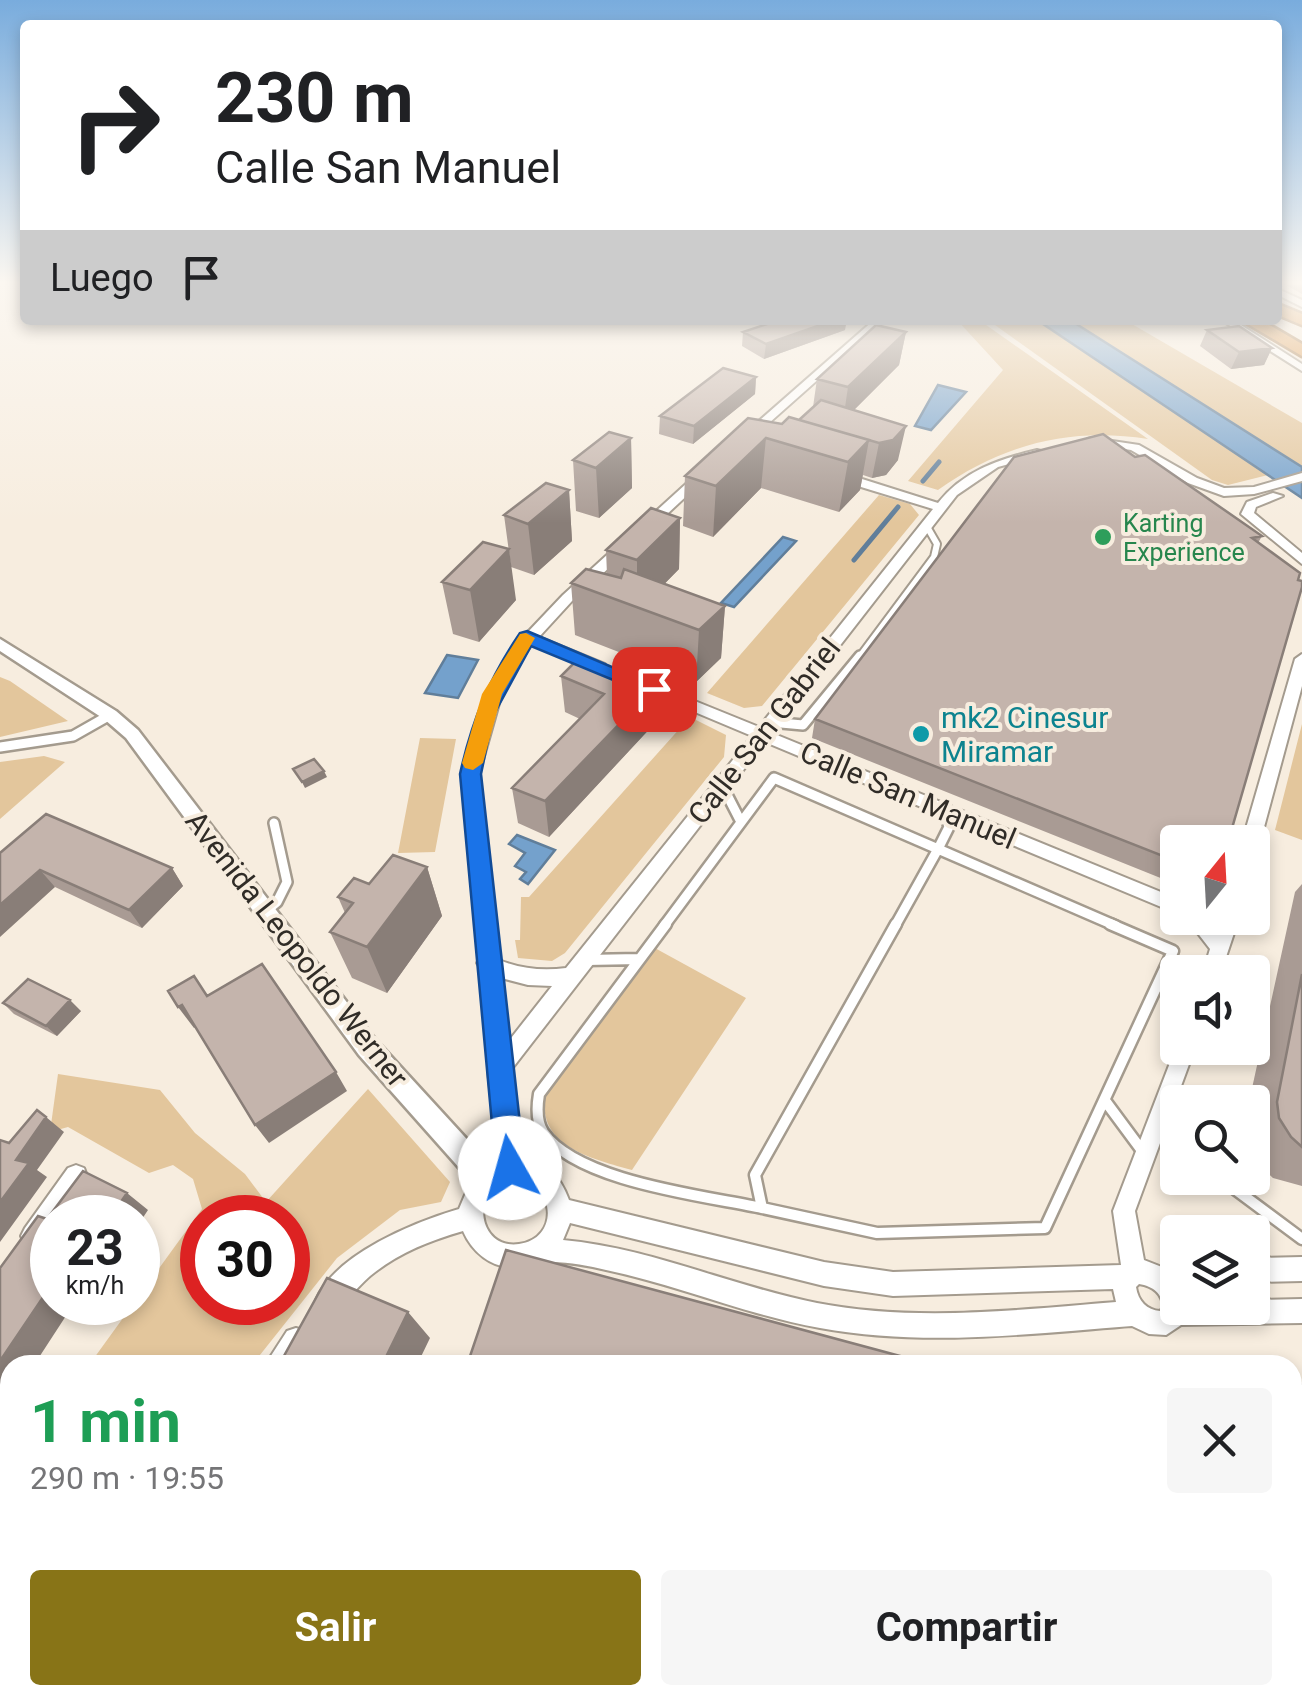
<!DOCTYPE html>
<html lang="es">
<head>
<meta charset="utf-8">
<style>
  :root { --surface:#fff; --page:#f6f6f6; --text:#202124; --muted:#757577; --accent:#887417 }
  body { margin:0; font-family:Roboto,sans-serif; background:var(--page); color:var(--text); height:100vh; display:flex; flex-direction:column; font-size:38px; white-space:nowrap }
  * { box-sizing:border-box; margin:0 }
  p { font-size:32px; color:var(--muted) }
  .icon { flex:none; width:55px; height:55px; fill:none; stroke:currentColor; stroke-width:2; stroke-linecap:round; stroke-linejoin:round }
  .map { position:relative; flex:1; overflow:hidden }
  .side { position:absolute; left:0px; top:1355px; width:1302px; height:350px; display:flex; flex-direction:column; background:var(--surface); border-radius:30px 30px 0 0; box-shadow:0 5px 15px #0003 }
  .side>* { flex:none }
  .top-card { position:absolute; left:20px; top:20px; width:1262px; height:305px; border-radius:10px; box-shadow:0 5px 15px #0003; background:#fff; color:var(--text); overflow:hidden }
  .needle { width:65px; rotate:18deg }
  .tools { position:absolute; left:1160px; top:825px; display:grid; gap:20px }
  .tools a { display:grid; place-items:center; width:110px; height:110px; border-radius:10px; background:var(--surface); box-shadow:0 5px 15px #0003; font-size:50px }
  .speed { position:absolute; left:30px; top:1195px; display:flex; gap:20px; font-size:50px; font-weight:700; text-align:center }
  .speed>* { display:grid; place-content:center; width:130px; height:130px; border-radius:50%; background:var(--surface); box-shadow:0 5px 15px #0003; line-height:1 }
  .speed small { font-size:25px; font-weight:400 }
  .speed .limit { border:15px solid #d22; background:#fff; color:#111 }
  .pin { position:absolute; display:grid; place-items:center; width:85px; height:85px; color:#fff; margin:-42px; border-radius:20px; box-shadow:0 5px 15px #0006 }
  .me { position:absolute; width:110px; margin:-55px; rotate:353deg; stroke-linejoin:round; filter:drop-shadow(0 0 8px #0008) }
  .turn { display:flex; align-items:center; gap:35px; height:210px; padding:0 30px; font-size:45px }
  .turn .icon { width:130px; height:130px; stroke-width:2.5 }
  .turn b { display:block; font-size:70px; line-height:85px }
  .then { display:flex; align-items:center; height:95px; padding:0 30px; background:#0003; gap:20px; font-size:38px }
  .round { display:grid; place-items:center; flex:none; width:105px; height:105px; border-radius:10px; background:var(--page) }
  .head { display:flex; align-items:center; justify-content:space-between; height:170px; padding:0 30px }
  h1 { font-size:60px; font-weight:700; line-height:75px; color:#1e9e55 }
  .action { display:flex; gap:20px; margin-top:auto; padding:20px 30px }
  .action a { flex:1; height:115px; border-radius:10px; background:var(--accent); color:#fff; font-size:40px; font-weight:700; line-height:115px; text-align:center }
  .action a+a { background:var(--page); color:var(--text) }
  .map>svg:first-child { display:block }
</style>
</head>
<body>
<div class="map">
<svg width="1302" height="1705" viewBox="0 0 1302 1705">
  <rect width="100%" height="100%" fill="#f7eddf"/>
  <path fill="#e3c69c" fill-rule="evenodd" d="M957,320h22l169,119c-78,-12 -145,5 -210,51l-30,-9 95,-111z
    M988,320h49l231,155 -40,10 -16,-5z
    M1070,320h55l177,103v44z
    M879,495l31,9 9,11 -157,191 -18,2 -37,-15z
    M0,677l10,4 58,40 -68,16z
    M690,717l36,18 -2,22 -159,196 -13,8 -34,-3 -3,-18h5l1,-43h8z
    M1302,724v116l-27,-10z
    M420,738l36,1 -21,113 -37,1z
    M44,756l21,6 -65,57v-57z
    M653,947l93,51 -114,172c-41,-12 -95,-23 -87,-76z
    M58,1074l102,16 35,43 50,41 21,28 102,-113 82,93 -9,20 -41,8 -63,48 -85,107h-163l113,-156 -9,-30 -20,-14 -24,8 -81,-46 -18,5zM202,1218h86v84h-86z
    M10,1495v200h73l-4,10h-79v-192z
    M134,1695h310l-26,10h-289z
    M907,1695h106l-1,10h-109z"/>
  <path fill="#74a1cc" stroke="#607e9a" stroke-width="2.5" d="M1037,320h33l232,147v31z
    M938,385l28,7 -35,38 -16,-4z
    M783,537l13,4 -62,66 -13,-4z
    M447,655l31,5 -20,38 -33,-5z
    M517,835l38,15 -27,34 -8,-5 6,-7 -11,-6 10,-13 -16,-9z"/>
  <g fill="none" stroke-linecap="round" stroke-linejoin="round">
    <path stroke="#607e9a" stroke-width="5" d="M923,481l16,-19
      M854,560l44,-53"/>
    <defs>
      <path id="service-far2" d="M858,659l76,-102 3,-13 -11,-19"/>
      <path id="service-far1" d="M770,722l33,3 57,-69
        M0,747l73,-11 37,-21
        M722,785l19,37
        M938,849l178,77
        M938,849l11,-22 -5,-17
        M265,912l12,-10 10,-20 -13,-59
        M664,926l110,-148 164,71
        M895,926l43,-77"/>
      <path id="service" d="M666,924l-127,170c-2,12 -3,27 4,38 34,50 163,64 219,76
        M586,960l53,-1
        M1157,987l21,-3
        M1106,1102l37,50
        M1170,1102l8,26
        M1220,1178l82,61
        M762,1208l115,25 168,-5 128,-277 -63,-27
        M762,1208l-7,-33 141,-251"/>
      <path id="minor" d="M1278,289l24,11v7l-24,-12z
        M874,320h11l-133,118h-8v-4z
        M1221,320h12l69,44v7z
        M1092,438l47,7 58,33 27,10 30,-1 48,-14v8l-48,13 -30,2 -36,-13 -57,-33 -43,-7v-4z
        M1037,450l4,1v4l-43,12 -41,28 -185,238 406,166v15l-413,-172 -254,328 9,87c26,5 40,18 49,43l255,62 69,10 228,-7 -8,-54 65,-169v6h17l-60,163 9,49 23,9 11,10v29h74v-8l50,-1v24l-121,2 -15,10 -17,-1 -17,-8c-104,8 -209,21 -312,2 -73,-13 -142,-43 -214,-58 -21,-5 -47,-10 -68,-7 -8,1 -14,5 -22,5 -25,0 -44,-16 -53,-37 -34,10 -65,22 -93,45 -14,12 -25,29 -42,36l-9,-3 -3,-9c19,-46 99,-78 143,-91l14,-33 25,-16 -10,-90 2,-4 -9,-97 -4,-6 3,-5 -17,-184 22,-74 37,-66 5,-1 36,-38 56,-51h10v6l-57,51 -33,36 66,27v6h-10l-63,-26 -18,27 -14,29 -21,74 20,186c22,9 44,11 67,8l186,-232 -124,-52v-6h10l121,49 174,-218 -98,-30v-6h8l95,30c25,-32 61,-44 99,-53zM501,978l27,7 24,1 -44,56zM511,1179c45,0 50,60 8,65 -42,6 -50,-57 -8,-65zM570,1223l254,63 69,10 220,-7 3,13c-99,8 -201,20 -299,1 -86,-17 -166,-55 -254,-63zM1139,1284c14,2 24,10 24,24l-3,3c-13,-1 -22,-10 -24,-24z
        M698,473l10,3 -57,53h-8v-6z
        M1273,493l10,3 -27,11 -2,6 48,40v11l-61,-50 6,-12z
        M1302,654v32l-42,156 -8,6v-6h-10l53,-183z
        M1186,918h20l11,12 4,-12h18l-18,54h-18l7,-23z
        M76,1165l8,3 3,8 -27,42h-8c0,13 -6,24 -19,30l-8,-4 -4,-8 4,-8 43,-60z
        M1302,1257v24l-50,1v-24z
        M296,1328l9,3 3,9 -15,25h-28l22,-34z
        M1292,1650l10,4v31l-10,-4z
        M92,1695h30l-4,10h-30z
        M484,1695h56l-4,10h-56z
        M1009,1695h30l-4,10h-30z"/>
      <path id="tertiary" d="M0,639l116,72 22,19 237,309 121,132 4,9 -4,9 -9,4 -9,-4 -119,-134 -233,-317 -22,-19 -104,-68z"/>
      <path id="motorway" d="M1278,304l24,10v11l-24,-10z
        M1241,320h20l41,24v12z"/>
    </defs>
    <use href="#service-far2" stroke="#a49b8e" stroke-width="10"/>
    <use href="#service-far1" stroke="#a49b8e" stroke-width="14"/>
    <use href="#service" stroke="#a49b8e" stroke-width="15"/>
    <use href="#minor" stroke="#a49b8e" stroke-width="4"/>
    <use href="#tertiary" stroke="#a49b8e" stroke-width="5"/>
    <use href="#motorway" stroke="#a07240" stroke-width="5"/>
    <use href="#service-far2" stroke="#fff" stroke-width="6"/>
    <use href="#service-far1" stroke="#fff" stroke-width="9"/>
    <use href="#service" stroke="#fff" stroke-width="10"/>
    <use href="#minor" fill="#fff" fill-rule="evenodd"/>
    <use href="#tertiary" fill="#fff" fill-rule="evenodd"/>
    <use href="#motorway" fill="#dc984d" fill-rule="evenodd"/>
  </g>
  <path fill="#a99b94" d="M1286,285h16v9z
    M845,330l-81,29 -22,-13 1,-14z
    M1207,330l65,18 -8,17 -33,4 -31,-23z
    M906,332l-7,33 -45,45 44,50 -12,15 -14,3 -9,-3 -3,15 -21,22 -78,-24 -48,49 -30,-11 2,-50 97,-52 18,-4 13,-13 4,-28z
    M756,377l-1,17 -62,50 -34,-10 1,-18z
    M631,438l1,50 -33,30 -23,-7 -3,-51z
    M1135,457l127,79 -4,7 -80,299v43l-366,-147 3,-19z
    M569,490l3,51 -38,34 -23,-8 -7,-52z
    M680,518l-1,51 -15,15 61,22 -4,52 -25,24 -121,-47 -4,-52 36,-8 -1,-25z
    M442,582l74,18 -37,42 -26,-8z
    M561,676l94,11v36l-106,114 -31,-14 -6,-35 68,-69 -15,-7z
    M0,853l172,15 11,18 -41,42 -87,-41z
    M427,867l15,49 -55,77 -35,-15 -22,-46 15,-19 -7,-16 31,-13z
    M1302,884v302l-29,-8 -17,-15 -4,-6v-55h-3l46,-210z
    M3,1003l78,8 -24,25 -43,-22z
    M1292,1385h10v82h-10z
    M849,1695l6,2 1,8h-52v-3z
    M1042,1695h70l3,2 1,-2h24l14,9 1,-2 19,3h-135z"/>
  <path fill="#897e78" d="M835,320h12l-2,10 -81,29 2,-15z
    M906,332l-7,33 -56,56 5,-34z
    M1272,348l-8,17 -33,4 8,-17z
    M756,377l-1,17 -62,50 1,-18z
    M906,426l-8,34 -12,15 -14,3 7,-35z
    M631,438l1,50 -33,30 -3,-50z
    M766,438l-5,50 -48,49 3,-51z
    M869,440l-9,50 -21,22 9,-50z
    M569,490l3,51 -38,34 -6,-51z
    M680,518l-1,51 -39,40 -3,-1v-48z
    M509,549l7,51 -37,42 -9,-52z
    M725,606l-4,52 -25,24 3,-52z
    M655,687v36l-106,114 -4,-36z
    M324,771l3,6 -22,11 -3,-6z
    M427,867l15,49 -55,77 -20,-46z
    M172,868l11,18 -41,42 -13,-18z
    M40,870l15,17 -55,50v-32z
    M70,1000l11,11 -24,25 -11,-10z
    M182,1005l16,20 -4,3 -16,-21z
    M336,1072l11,19 -78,52 -14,-18z
    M46,1117l18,15 -27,38 10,7 -47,65v-40l16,-42z
    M127,1193l21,17 -10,15v-7h-28z
    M52,1284v18h23l-41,63h-24v36l-10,15v-55z
    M408,1312l22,26 -13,27h-35z
    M222,1695h42l-1,2 -37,8h-9z"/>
  <path fill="#c4b4ac" stroke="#897e78" stroke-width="2.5" d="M779,320h56l-69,24 -23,-12z
    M876,325l30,7 -58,55 -31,-8z
    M1239,326l33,22 -33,4 -32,-22z
    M723,368l33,9 -62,49 -34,-10z
    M821,400l85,26 -13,14 -14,3 -80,-23z
    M789,417l80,23 -21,22 -82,-24 -50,48 -31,-10 63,-58 34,6z
    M609,432l22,6 -35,30 -23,-8z
    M1103,434l32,23 10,-2 117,81 -10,2 48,35 -2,7 4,1v6l-74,255h-50v20l-363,-143 199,-262z
    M546,483l23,7 -41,34 -24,-9z
    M651,508l29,10 -43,42 -31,-10z
    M483,542l26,7 -39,41 -28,-8z
    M586,569l35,9 3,-9 101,37 -26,24 -128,-47z
    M579,658l76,29 -110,114 -33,-13 92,-94 -43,-18z
    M314,759l10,12 -22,11 -9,-13z
    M46,814l126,54 -43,42 -89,-40 -40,35v-52z
    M393,855l34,12 -60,80 -37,-15 23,-29 -15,-6 16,-19 15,6z
    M262,964l74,108 -81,53 -73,-120 -4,2 -10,-16 26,-15 13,20z
    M1302,974v173l-11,-10 -12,-19 -2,-16z
    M28,979l42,21 -24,26 -43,-23z
    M37,1110l9,7 -30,43 13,3 -29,39v-62l9,3z
    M83,1171l44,22 -17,25h-58v66l-52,77v-93l38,-52 9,3z
    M506,1250l420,113v2h-459z
    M327,1278l81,34 -26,53h-103z
    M1292,1385h10v76h-10z
    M194,1695h28l-5,10h-5z
    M1065,1695h9l13,10h-25z
    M1097,1695h15l13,10h-31z
    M1143,1695l12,10h-15z
    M855,1697l1,8h-48z"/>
  <linearGradient id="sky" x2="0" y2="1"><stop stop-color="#79acdd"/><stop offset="0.54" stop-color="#fbf7f1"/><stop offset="1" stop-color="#fbf7f1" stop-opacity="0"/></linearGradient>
  <rect width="1302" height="523" fill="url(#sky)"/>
  <path fill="#1a73e8" stroke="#114b97" stroke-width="2.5" d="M527,631l137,58 -3,5h-14l-116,-48 -38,70 -12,58 44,394 -5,11 -10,4 -10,-4 -4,-11 -36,-394c12,-54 29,-95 60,-141z"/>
  <path fill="#f59e0b" d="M526,633l9,5 -33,56 -19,69 -10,7 -8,-2 -3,-5 20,-69 38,-60z"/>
  <circle fill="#2e9e5b" stroke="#f7eddf" stroke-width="4" cx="1103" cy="537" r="10"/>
  <circle fill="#0f9aa8" stroke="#f7eddf" stroke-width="4" cx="921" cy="734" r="10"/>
  <g text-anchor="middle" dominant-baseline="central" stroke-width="8" stroke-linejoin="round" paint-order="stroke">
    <g font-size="25" fill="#27864d" stroke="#f7eddf" text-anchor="start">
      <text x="1123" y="523">Karting<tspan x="1123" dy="29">Experience</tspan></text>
    </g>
    <g font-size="30" fill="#0d838f" stroke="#f7eddf" text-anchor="start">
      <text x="941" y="717">mk2 Cinesur<tspan x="941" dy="34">Miramar</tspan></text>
    </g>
    <g font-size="30" fill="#302c27" stroke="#f7eddf">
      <text transform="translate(764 731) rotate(-52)">Calle San Gabriel</text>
      <text transform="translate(908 795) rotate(23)">Calle San Manuel</text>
      <text transform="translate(297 949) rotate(52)">Avenida Leopoldo Werner</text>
    </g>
  </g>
</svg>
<div class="tools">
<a><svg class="needle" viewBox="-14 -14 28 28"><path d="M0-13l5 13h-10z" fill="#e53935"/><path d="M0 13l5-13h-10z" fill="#757577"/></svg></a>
<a><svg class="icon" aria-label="sound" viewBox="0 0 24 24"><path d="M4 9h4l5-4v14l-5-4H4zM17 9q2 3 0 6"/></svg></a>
<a><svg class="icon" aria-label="search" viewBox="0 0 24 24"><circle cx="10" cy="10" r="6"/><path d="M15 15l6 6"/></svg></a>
<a><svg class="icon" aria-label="layers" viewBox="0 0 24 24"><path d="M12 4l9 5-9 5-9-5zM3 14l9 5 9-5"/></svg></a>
</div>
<div class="speed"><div>23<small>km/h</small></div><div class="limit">30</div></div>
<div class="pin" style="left:654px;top:689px;background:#d93025"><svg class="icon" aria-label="arrive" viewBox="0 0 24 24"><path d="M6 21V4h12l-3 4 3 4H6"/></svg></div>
<svg class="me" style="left:510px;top:1168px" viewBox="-20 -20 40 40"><circle r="19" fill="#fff"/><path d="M0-13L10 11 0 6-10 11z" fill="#1a73e8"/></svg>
<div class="top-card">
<div class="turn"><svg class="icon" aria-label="right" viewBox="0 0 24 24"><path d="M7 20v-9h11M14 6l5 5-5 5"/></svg><div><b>230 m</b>Calle San Manuel</div></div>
<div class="then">Luego<svg class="icon" aria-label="arrive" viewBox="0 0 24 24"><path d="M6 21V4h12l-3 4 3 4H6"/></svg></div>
</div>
<section class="side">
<div class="head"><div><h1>1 min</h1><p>290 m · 19:55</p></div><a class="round"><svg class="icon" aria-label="close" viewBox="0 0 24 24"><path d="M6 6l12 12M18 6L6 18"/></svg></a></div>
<div class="action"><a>Salir</a><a>Compartir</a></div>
</section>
</div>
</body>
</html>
